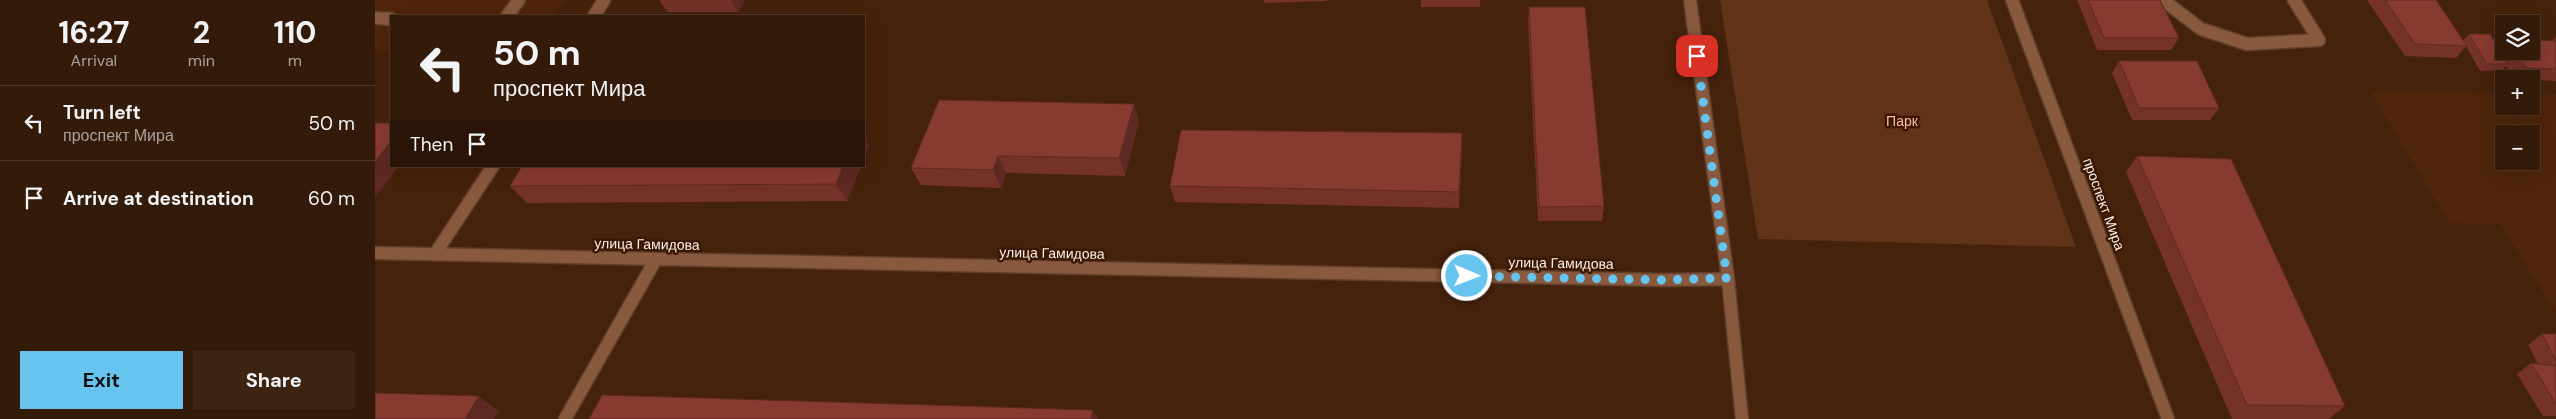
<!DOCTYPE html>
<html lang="en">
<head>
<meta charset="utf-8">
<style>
  :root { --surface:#341a09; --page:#3c2312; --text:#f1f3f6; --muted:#a9a19c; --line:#4e382a; --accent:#66c4ef }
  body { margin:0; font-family:"DM Sans",sans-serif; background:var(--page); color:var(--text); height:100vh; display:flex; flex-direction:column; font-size:19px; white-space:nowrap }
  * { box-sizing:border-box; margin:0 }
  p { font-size:16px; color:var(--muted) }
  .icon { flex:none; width:28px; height:28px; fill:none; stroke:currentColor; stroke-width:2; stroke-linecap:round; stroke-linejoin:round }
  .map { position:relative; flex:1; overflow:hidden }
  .details { display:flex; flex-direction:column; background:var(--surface); width:375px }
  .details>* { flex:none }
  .guide { position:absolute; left:15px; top:15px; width:475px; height:152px; border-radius:0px; box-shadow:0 5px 20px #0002,0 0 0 1px var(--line); background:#341a09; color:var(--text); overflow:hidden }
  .controls { position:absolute; left:2120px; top:15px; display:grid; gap:10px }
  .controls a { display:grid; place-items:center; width:45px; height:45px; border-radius:0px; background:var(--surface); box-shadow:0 5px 20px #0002,0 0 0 1px var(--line); font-size:25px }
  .pin { position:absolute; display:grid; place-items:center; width:42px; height:42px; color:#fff; margin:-21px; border-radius:10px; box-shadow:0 2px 8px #0006 }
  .me { position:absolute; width:55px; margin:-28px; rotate:91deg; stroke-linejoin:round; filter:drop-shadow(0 0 4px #0008) }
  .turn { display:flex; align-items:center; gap:18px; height:105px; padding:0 20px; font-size:22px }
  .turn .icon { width:65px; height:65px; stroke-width:2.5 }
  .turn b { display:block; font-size:35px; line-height:42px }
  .then { display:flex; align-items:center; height:48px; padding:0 20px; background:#0003; gap:10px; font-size:19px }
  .eta { display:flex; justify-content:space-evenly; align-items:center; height:85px; text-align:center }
  .eta b { font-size:30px; font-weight:700; line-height:35px }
  .action { display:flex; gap:10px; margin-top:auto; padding:10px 20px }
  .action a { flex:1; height:58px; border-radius:0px; background:var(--accent); color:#111; font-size:20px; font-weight:700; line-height:58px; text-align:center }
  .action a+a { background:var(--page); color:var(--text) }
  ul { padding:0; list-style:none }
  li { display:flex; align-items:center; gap:15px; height:75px; padding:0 20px; border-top:1px solid var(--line) }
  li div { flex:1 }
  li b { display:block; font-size:19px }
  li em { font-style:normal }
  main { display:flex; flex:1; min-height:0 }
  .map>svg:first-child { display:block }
</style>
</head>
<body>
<main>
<section class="details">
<div class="eta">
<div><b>16:27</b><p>Arrival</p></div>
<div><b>2</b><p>min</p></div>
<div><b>110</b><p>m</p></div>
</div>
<ul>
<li><svg class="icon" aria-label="left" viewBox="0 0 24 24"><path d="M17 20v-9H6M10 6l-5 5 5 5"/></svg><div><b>Turn left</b><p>проспект Мира</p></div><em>50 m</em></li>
<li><svg class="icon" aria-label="arrive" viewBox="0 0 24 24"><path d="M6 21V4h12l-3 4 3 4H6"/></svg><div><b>Arrive at destination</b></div><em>60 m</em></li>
</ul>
<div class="action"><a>Exit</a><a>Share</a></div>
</section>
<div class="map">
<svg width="2181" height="419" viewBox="0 0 2181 419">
  <rect width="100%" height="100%" fill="#45220c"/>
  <path fill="#4f250b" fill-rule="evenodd" d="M0,0h191l-12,16h-163v36h-16z
    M1995,91l134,2v13h27v-12h25v219l-56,-89 -51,-1zM2129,134h27v27h-27z"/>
  <path fill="#613318" d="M1345,0h267l89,247 -318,-8z"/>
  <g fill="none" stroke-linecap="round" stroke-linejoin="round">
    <defs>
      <path id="minor" d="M1315,0l38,279 14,140
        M1637,0l156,419
        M1788,0l38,29 46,15 72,-4 -25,-40
        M132,16l12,-16
        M219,16l10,-16
        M0,18l16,1
        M0,253l1289,27 64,-1
        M60,254l58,-88
        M190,419l91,-160"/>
    </defs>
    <use href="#minor" stroke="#5f3f2b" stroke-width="15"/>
    <use href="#minor" stroke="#89593e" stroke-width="12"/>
  </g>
  <path fill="#743229" d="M284,0h86l-7,12h-70z
    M889,0h63v1l-63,2z
    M1046,0h59v7h-59z
    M1702,0h83l19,38 -8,12h-74z
    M1992,0h69l27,41 6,-7 33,21 4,-4h25v-10l2,-1 19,1 4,-4v44l-25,-1v-1h-17l-8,-13 -4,4 -22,1 -14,-25 -10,12 -51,-2z
    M1154,7l75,199 -2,15h-64l-10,-199z
    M1744,61l100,47 -9,12h-78l-20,-47z
    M764,122l-14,54 -119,-3 -5,15 -80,-3 -10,-17z
    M1087,133v16l-3,59 -284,-6 -5,-16z
    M1762,156l208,250 -16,13h-97l-106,-247z
    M147,166h339l-14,35 -320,2 -17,-17z
    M2167,334h14v82h-13l-26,-42 14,-11 7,1 -10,-19z"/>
  <path fill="#5e2922" d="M356,0h14l-7,12z
    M759,104l5,18 -14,54 -6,-18z
    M1087,133v16l-3,59v-16z
    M489,137l5,9 -5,13z
    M16,141v25h8l-24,32v-36z
    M623,156l8,17 -5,15 -8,-18z
    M468,166h18l-14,35 -11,-17z
    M104,396l20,16 -5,7h-29z
    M718,410l5,9h-7z"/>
  <path fill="#873a30" stroke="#5e2922" d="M1713,0h72l19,38h-75z
    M2010,0h51l31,46 -52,-2z
    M1154,7h56l19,199 -65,1z
    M2094,34h21l18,30h-21z
    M2158,40l23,1v28l-30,-1 -11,-17h16v-5h6z
    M1744,61h78l22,47h-80z
    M564,100l195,4 -15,54 -121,-2 -5,14 -82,-2z
    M0,123h16v18l-16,21z
    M806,130l281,3 -3,59 -289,-6z
    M1762,156l94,3 114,247 -98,-1z
    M147,166h321l-7,18 -326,2z
    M2167,334h14v27z
    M2156,363l25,3v38z
    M0,393l104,3 -14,23h-90z
    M227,395l491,15 -2,9h-502z"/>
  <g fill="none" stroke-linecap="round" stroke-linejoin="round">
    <path stroke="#66c4ef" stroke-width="9" stroke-dasharray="0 16.2" d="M1092,276l197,4 63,-2 -30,-222"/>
  </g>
  <g text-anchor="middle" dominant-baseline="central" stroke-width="5" stroke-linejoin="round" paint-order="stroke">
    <g font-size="14" fill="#f8bc9b" stroke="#3a1803">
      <text x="1527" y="121">Парк</text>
    </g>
    <g font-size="14" fill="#feefe8" stroke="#3a1803">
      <text transform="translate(1729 204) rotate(70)">проспект Мира</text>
      <text transform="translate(272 244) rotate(1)">улица Гамидова</text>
      <text transform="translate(677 253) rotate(1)">улица Гамидова</text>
      <text transform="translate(1186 263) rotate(1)">улица Гамидова</text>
    </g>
  </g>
</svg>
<div class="controls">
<a><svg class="icon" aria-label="layers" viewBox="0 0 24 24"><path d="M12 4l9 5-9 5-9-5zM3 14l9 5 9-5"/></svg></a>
<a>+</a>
<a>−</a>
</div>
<div class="pin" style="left:1322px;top:56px;background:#d93025"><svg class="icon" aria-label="arrive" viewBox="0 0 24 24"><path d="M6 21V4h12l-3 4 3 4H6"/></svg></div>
<svg class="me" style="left:1092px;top:276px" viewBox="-20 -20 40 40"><circle r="17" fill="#66c4ef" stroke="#fff" stroke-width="3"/><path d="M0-11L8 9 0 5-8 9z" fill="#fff"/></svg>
<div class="guide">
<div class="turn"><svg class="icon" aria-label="left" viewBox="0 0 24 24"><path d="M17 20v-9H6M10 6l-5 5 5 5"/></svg><div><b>50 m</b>проспект Мира</div></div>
<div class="then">Then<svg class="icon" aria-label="arrive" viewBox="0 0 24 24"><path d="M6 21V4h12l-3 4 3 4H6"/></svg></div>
</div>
</div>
</main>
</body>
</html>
